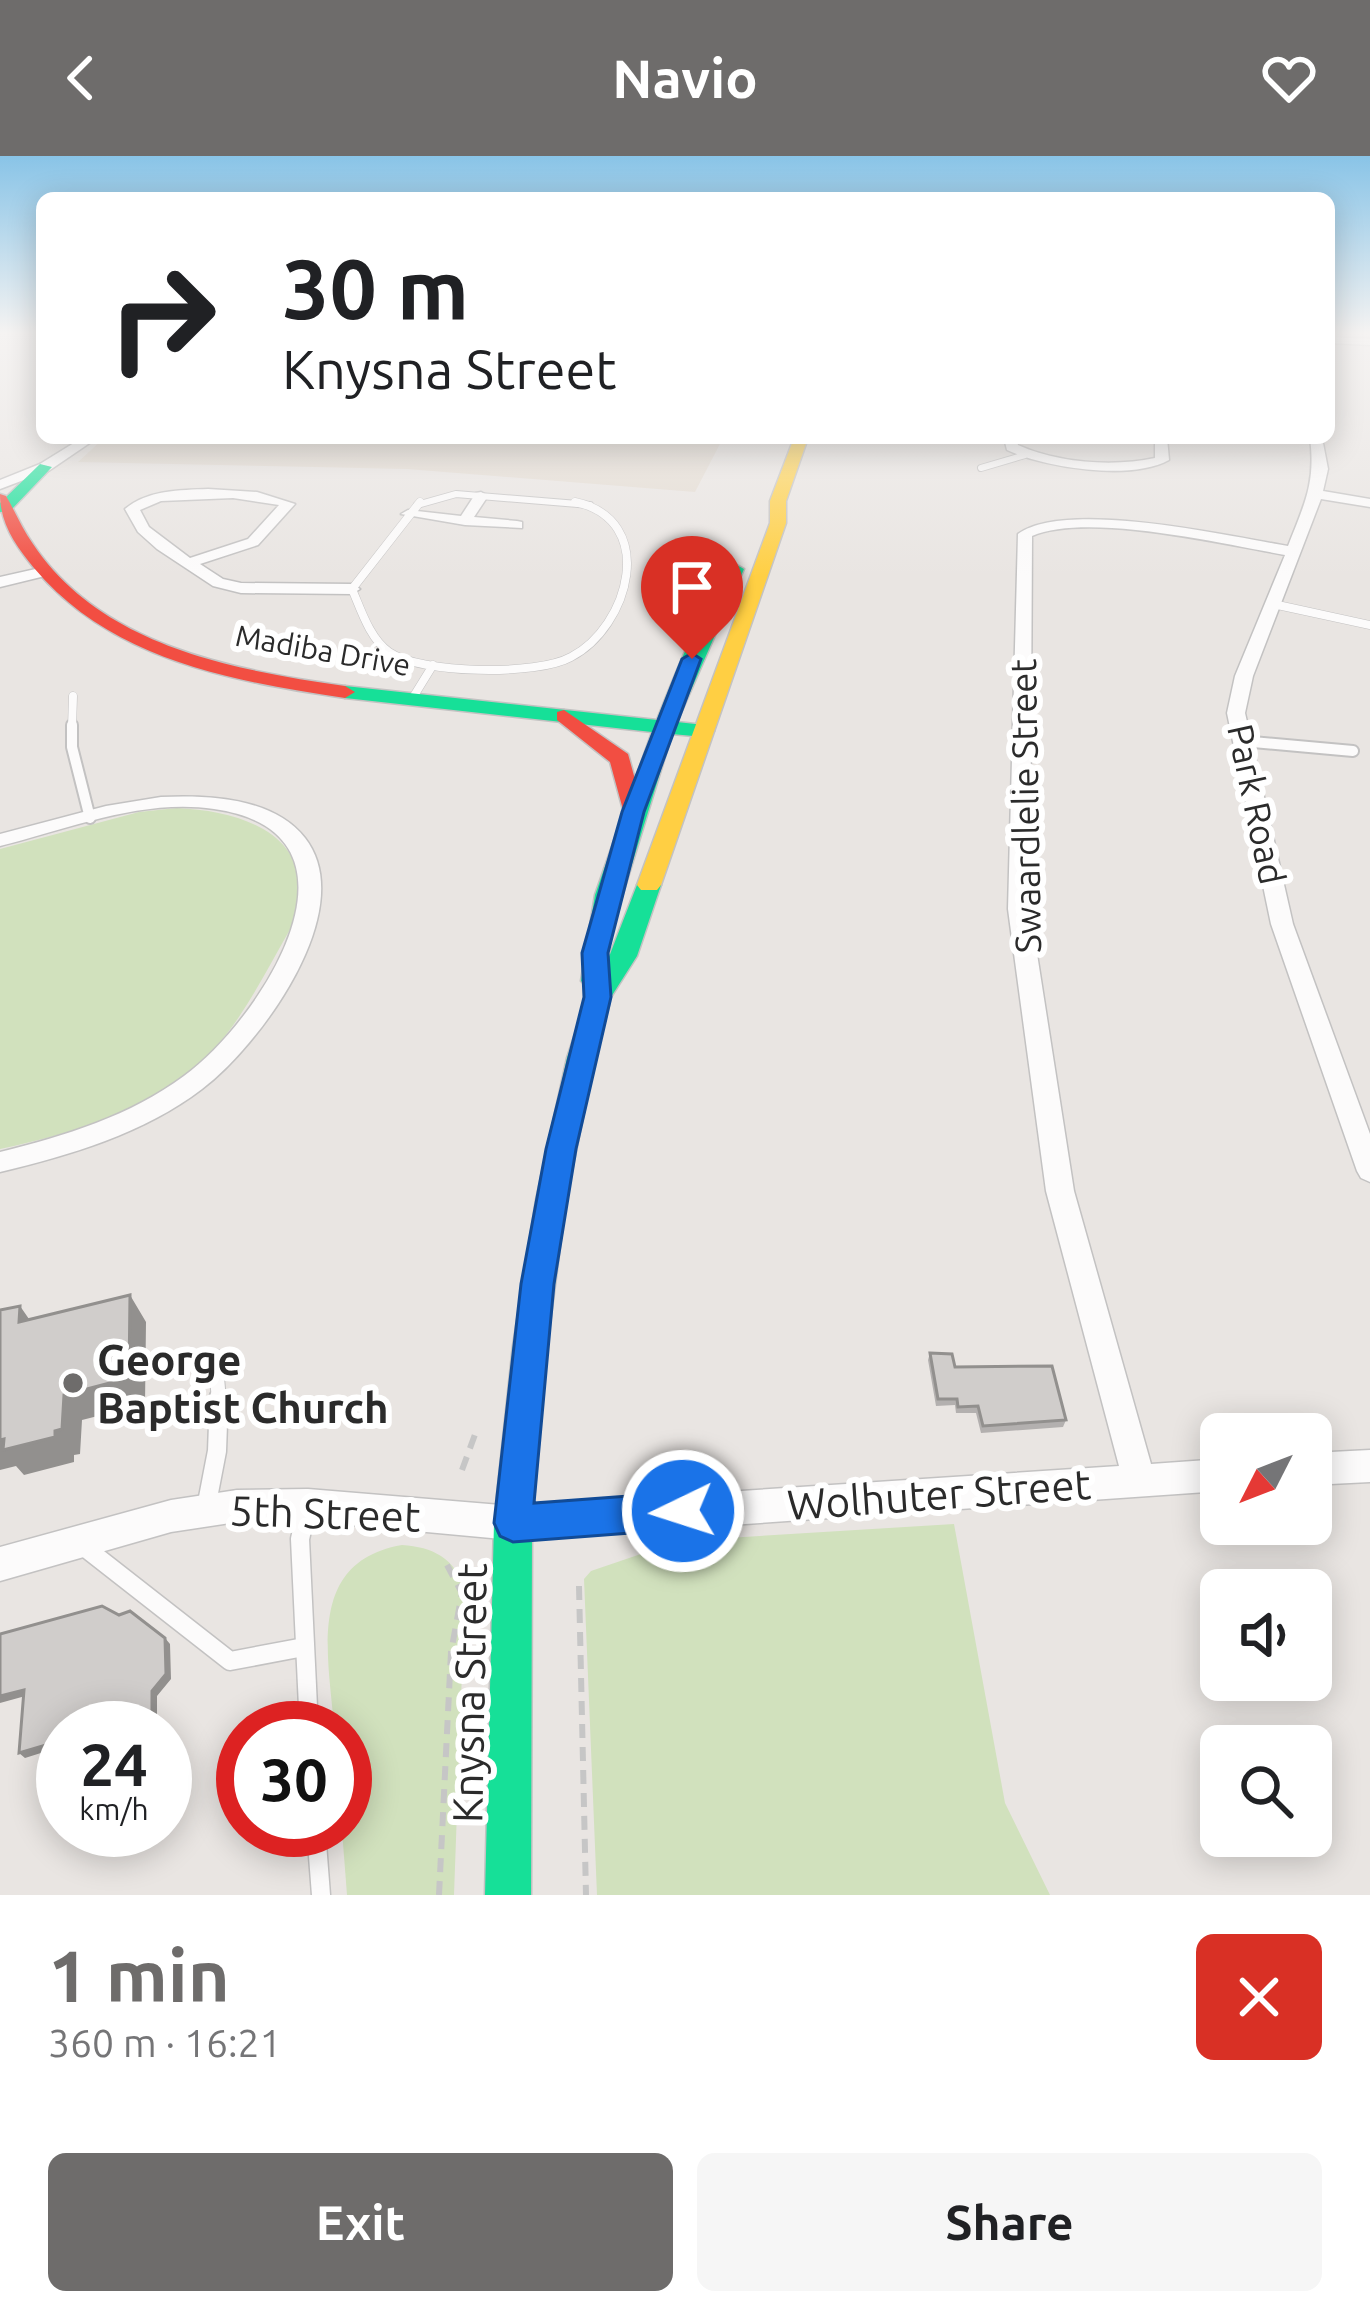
<!DOCTYPE html>
<html lang="en">
<head>
<meta charset="utf-8">
<style>
  :root { --surface:#fff; --page:#f6f6f6; --text:#202124; --muted:#757577; --accent:#6e6c6b }
  body { margin:0; font-family:Ubuntu,sans-serif; background:var(--page); color:var(--text); height:100vh; display:flex; flex-direction:column; font-size:45px; white-space:nowrap }
  * { box-sizing:border-box; margin:0 }
  p { font-size:39px; color:var(--muted) }
  .icon { flex:none; width:66px; height:66px; fill:none; stroke:currentColor; stroke-width:2; stroke-linecap:round; stroke-linejoin:round }
  .map { position:relative; height:1739px; overflow:hidden }
  .details { display:flex; flex-direction:column; background:var(--surface); flex:1 }
  .details>* { flex:none }
  .guide { position:absolute; left:36px; top:36px; width:1299px; height:252px; border-radius:18px; box-shadow:0 6px 30px #0003; background:#fff; color:var(--text); overflow:hidden }
  .needle { width:78px; rotate:228deg }
  .buttons { position:absolute; left:1200px; top:1257px; display:grid; gap:24px }
  .buttons a { display:grid; place-items:center; width:132px; height:132px; border-radius:18px; background:var(--surface); box-shadow:0 6px 30px #0003; font-size:60px }
  .speed { position:absolute; left:36px; top:1545px; display:flex; gap:24px; font-size:60px; font-weight:700; text-align:center }
  .speed>* { display:grid; place-content:center; width:156px; height:156px; border-radius:50%; background:var(--surface); box-shadow:0 6px 30px #0003; line-height:1 }
  .speed small { font-size:30px; font-weight:400 }
  .speed .limit { border:18px solid #d22; background:#fff; color:#111 }
  .pin { position:absolute; display:grid; place-items:center; width:102px; height:102px; color:#fff; margin:-123px -51px; border-radius:50% 50% 50% 0; rotate:-45deg; box-shadow:0 0 12px #0007 }
  .pin .icon { rotate:45deg }
  .me { position:absolute; width:132px; margin:-66px; rotate:266deg; stroke-linejoin:round; filter:drop-shadow(0 0 9px #0008) }
  .turn { display:flex; align-items:center; gap:42px; height:252px; padding:0 48px; font-size:54px }
  .turn .icon { width:156px; height:156px; stroke-width:2.5 }
  .turn b { display:block; font-size:84px; line-height:102px }
  .round { display:grid; place-items:center; flex:none; width:126px; height:126px; border-radius:18px; background:var(--page) }
  .head { display:flex; align-items:center; justify-content:space-between; height:204px; padding:0 48px }
  h1 { font-size:72px; font-weight:600; line-height:90px; color:var(--accent) }
  .cta { display:flex; gap:24px; margin-top:auto; padding:24px 48px }
  .cta a { flex:1; height:138px; border-radius:18px; background:var(--accent); color:#fff; font-size:48px; font-weight:600; line-height:138px; text-align:center }
  .cta a+a { background:var(--page); color:var(--text) }
  header { display:flex; justify-content:space-between; align-items:center; height:156px; padding:0 48px; background:var(--accent); color:#fff; font-size:54px; font-weight:600 }
  .map>svg:first-child { display:block }
</style>
</head>
<body>
<header><svg class="icon" aria-label="back" viewBox="0 0 24 24"><path d="M15 5l-7 7 7 7"/></svg>Navio<svg class="icon" aria-label="heart" viewBox="0 0 24 24"><path d="M12 20l-8-8c-3-5 5-10 8-4 3-6 11-1 8 4z"/></svg></header>
<div class="map">
<svg width="1370" height="1739" viewBox="0 0 1370 1739">
  <rect width="100%" height="100%" fill="#e9e5e2"/>
  <path fill="#e3dbd1" d="M104,282h619l-28,54 -288,-23 -329,-7z"/>
  <path fill="#d1e1bd" d="M177,652c70,3 147,31 115,118 -24,41 -48,92 -81,126 -56,58 -136,81 -211,97v-300l139,-37z
    M954,1368l51,279 45,92h-453l-13,-316 7,-8 88,-30z
    M402,1389c31,2 52,13 63,43l-11,307h-107l-5,-65 3,-102h-11c-5,-71 -29,-166 68,-183z"/>
  <g fill="none" stroke-linecap="round" stroke-linejoin="round">
    <defs>
      <path id="lane-far4" d="M981,312l44,-13
        M417,349l39,-11 134,11"/>
      <path id="lane-far3" d="M420,346l-68,87c9,21 18,50 37,63 32,22 148,24 182,5 58,-30 88,-137 4,-155
        M1273,448l97,21
        M412,543l21,-34
        M72,572l1,-32"/>
      <path id="lane-far2" d="M72,569v22l18,71
        M1242,585l111,10"/>
      <path id="lane-far1" d="M215,1200l4,44"/>
      <path id="lane" d="M206,1352l11,-57 2,-54
        M307,1352l-7,31 9,189
        M83,1390l147,115 74,-14
        M316,1674l5,65"/>
      <path id="street" d="M1329,181l41,2v6l-41,-2z
        M82,282h15l-47,32 -50,19v-9l40,-16z
        M1004,282h12l2,7c40,18 95,22 137,13v-20h12l2,22c-38,21 -123,8 -162,-10z
        M1310,282h12l6,31 -5,22 47,8v8l-49,-8 -68,177 -8,37 48,211 77,210v48l-9,-4 -4,-7 -86,-247 -44,-211 8,-37 50,-121c-62,-11 -197,-43 -253,-19l-2,373 44,282 77,273 70,-5v32l-708,49 -205,-19 -71,1 -66,10 -171,49v-34l171,-47 66,-10 71,-1 205,17 606,-40 -73,-275 -38,-282 10,-375c48,-35 210,2 270,12 16,-41 28,-63 22,-108z
        M208,333l49,3 38,12 -37,41 -58,19 23,15 18,4 111,1 8,5 -8,5 -111,-1 -28,-7 -56,-37 -19,-17 -13,-23c22,-19 55,-19 83,-20zM233,342l46,7 -31,34 -58,19 -41,-31 -9,-17 21,-9z
        M481,336l7,4 -14,21 43,4 5,1v6l-57,-3 -64,-11 7,-4 53,6 15,-23z
        M40,412l8,5 -3,3 -45,11v-10z
        M161,641c47,-2 112,0 144,41 56,72 -47,209 -103,251 -59,45 -132,66 -202,83v-20c65,-16 130,-36 184,-76 78,-57 197,-243 30,-267 -71,-11 -146,20 -214,37v-12l106,-28z
        M1370,1294v32l-59,3v-32z"/>
      <path id="fast" d="M40,308l12,3 -42,44 -10,1v-9z
        M735,408l9,5 -67,153 27,3 10,6 -10,6 -32,-3 -60,195 -5,33 30,-77 4,-5h16l4,5 -24,71 -26,41 -16,61 -29,142 -19,146 -15,177 -1,372h-46l9,-372 19,-177 23,-146 31,-142 23,-69 -9,-8 14,-86 57,-163 -307,-34 -10,-6 10,-6 312,34c12,-30 56,-144 78,-156z"/>
      <path id="slow" d="M794,282h14l-22,63v22l-125,362 -4,5h-16l-4,-5 133,-362v-22z"/>
      <path id="jam" d="M0,338l6,2c9,15 16,33 27,48 68,102 200,126 312,142l10,6 -10,6c-113,-17 -234,-38 -311,-130 -18,-22 -34,-44 -34,-74z
        M564,554l64,44 16,58 -3,5h-16l-15,-55 -53,-42v-8z"/>
    </defs>
    <use href="#lane-far4" stroke="#c3c2c2" stroke-width="8"/>
    <use href="#lane-far3" stroke="#c3c2c2" stroke-width="9"/>
    <use href="#lane-far2" stroke="#c3c2c2" stroke-width="14"/>
    <use href="#lane-far1" stroke="#c3c2c2" stroke-width="16"/>
    <use href="#lane" stroke="#c3c2c2" stroke-width="21"/>
    <use href="#street" stroke="#c3c2c2" stroke-width="3"/>
    <use href="#fast" stroke="#c3c2c2" stroke-width="3"/>
    <use href="#slow" stroke="#c3c2c2" stroke-width="3"/>
    <use href="#jam" stroke="#c3c2c2" stroke-width="3"/>
    <path stroke="#c6c6c6" stroke-width="6" stroke-dasharray="14 9" stroke-linecap="butt" d="M462,1314l15,-41
      M579,1430l7,309
      M439,1739l12,-243 11,-59 -15,-28"/>
    <use href="#lane-far4" stroke="#fcfbfb" stroke-width="6"/>
    <use href="#lane-far3" stroke="#fcfbfb" stroke-width="8"/>
    <use href="#lane-far2" stroke="#fcfbfb" stroke-width="10"/>
    <use href="#lane-far1" stroke="#fcfbfb" stroke-width="14"/>
    <use href="#lane" stroke="#fcfbfb" stroke-width="18"/>
    <use href="#street" fill="#fcfbfb" fill-rule="evenodd"/>
    <use href="#fast" fill="#16e098" fill-rule="evenodd"/>
    <use href="#slow" fill="#ffcf43" fill-rule="evenodd"/>
    <use href="#jam" fill="#f24e42" fill-rule="evenodd"/>
  </g>
  <path fill="#b3b0af" d="M930,1197l136,67 -3,7 -82,6 -5,-20h-20l-1,-8 -19,1 -8,-46z"/>
  <path fill="#92908e" d="M130,1139l16,27 -1,82 -63,16 -2,34 -6,1v7l-50,13 -8,-9 -16,4v-30l55,-9 9,-36z
    M20,1150l18,26 -19,-10z
    M165,1482l5,6 1,35 -14,17v23l-32,9h-21z
    M24,1534l5,5 -29,8v-7z
    M63,1584v6l-38,12 -6,-5z"/>
  <path fill="#d0cdcb" stroke="#92908e" stroke-width="3" d="M130,1139l-1,83 -65,17 -2,34 -7,2v6l-52,13 1,-11 -4,1v-130l20,-4 -1,16z
    M930,1197l22,1 3,13 97,-1 14,54 -83,6 -5,-20 -20,1 -1,-8h-19z
    M102,1450l17,9 11,-4 35,27 1,36 -14,17v23l-48,14h-41v12l-44,13 5,-63 -24,6v-62z"/>
  <linearGradient id="sky" x2="0" y2="1"><stop stop-color="#89c4e7"/><stop offset="0.42" stop-color="#f5f3f2"/><stop offset="1" stop-color="#f5f3f2" stop-opacity="0"/></linearGradient>
  <rect width="1370" height="421" fill="url(#sky)"/>
  <path fill="#1a73e8" stroke="#114b97" stroke-width="3" d="M692,497l9,6 -57,153 -36,141 3,44 -35,152 -22,135 -20,219 149,-11 14,6 5,13 -5,13 -14,5 -170,13 -13,-6 -6,-13 27,-239 25,-135 38,-152 -2,-44 40,-141 60,-153z"/>
  <circle fill="#6e6c6b" stroke="#fff" stroke-width="4.5" cx="73" cy="1227" r="12"/>
  <g text-anchor="middle" dominant-baseline="central" stroke-width="12" stroke-linejoin="round" paint-order="stroke">
    <g font-size="30" fill="#2b2b2b" stroke="#fff">
      <text transform="translate(323 494) rotate(10)">Madiba Drive</text>
    </g>
    <g font-size="36" fill="#2b2b2b" stroke="#fff">
      <text transform="translate(1257 648) rotate(78)">Park Road</text>
      <text transform="translate(1025 650) rotate(-91)">Swaardlelie Street</text>
    </g>
    <g font-size="42" font-weight="bold" fill="#2b2b2b" stroke="#fff" text-anchor="start">
      <text x="97" y="1203">George<tspan x="97" dy="48">Baptist Church</tspan></text>
    </g>
    <g font-size="42" fill="#2b2b2b" stroke="#fff">
      <text transform="translate(939 1338) rotate(-4)">Wolhuter Street</text>
      <text transform="translate(325 1357) rotate(2)">5th Street</text>
      <text transform="translate(469 1537) rotate(-89)">Knysna Street</text>
    </g>
  </g>
</svg>
<div class="buttons">
<a><svg class="needle" viewBox="-14 -14 28 28"><path d="M0-13l5 13h-10z" fill="#e53935"/><path d="M0 13l5-13h-10z" fill="#757577"/></svg></a>
<a><svg class="icon" aria-label="sound" viewBox="0 0 24 24"><path d="M4 9h4l5-4v14l-5-4H4zM17 9q2 3 0 6"/></svg></a>
<a><svg class="icon" aria-label="search" viewBox="0 0 24 24"><circle cx="10" cy="10" r="6"/><path d="M15 15l6 6"/></svg></a>
</div>
<div class="speed"><div>24<small>km/h</small></div><div class="limit">30</div></div>
<div class="pin" style="left:692px;top:503px;background:#d93025"><svg class="icon" aria-label="arrive" viewBox="0 0 24 24"><path d="M6 21V4h12l-3 4 3 4H6"/></svg></div>
<svg class="me" style="left:683px;top:1355px" viewBox="-20 -20 40 40"><circle r="17" fill="#1a73e8" stroke="#fff" stroke-width="3"/><path d="M0-11L8 9 0 5-8 9z" fill="#fff"/></svg>
<div class="guide">
<div class="turn"><svg class="icon" aria-label="right" viewBox="0 0 24 24"><path d="M7 20v-9h11M14 6l5 5-5 5"/></svg><div><b>30 m</b>Knysna Street</div></div>
</div>
</div>
<section class="details">
<div class="head"><div><h1>1 min</h1><p>360 m · 16:21</p></div><a class="round" style="background:#d93025;color:#fff"><svg class="icon" aria-label="close" viewBox="0 0 24 24"><path d="M6 6l12 12M18 6L6 18"/></svg></a></div>
<div class="cta"><a>Exit</a><a>Share</a></div>
</section>
</body>
</html>
